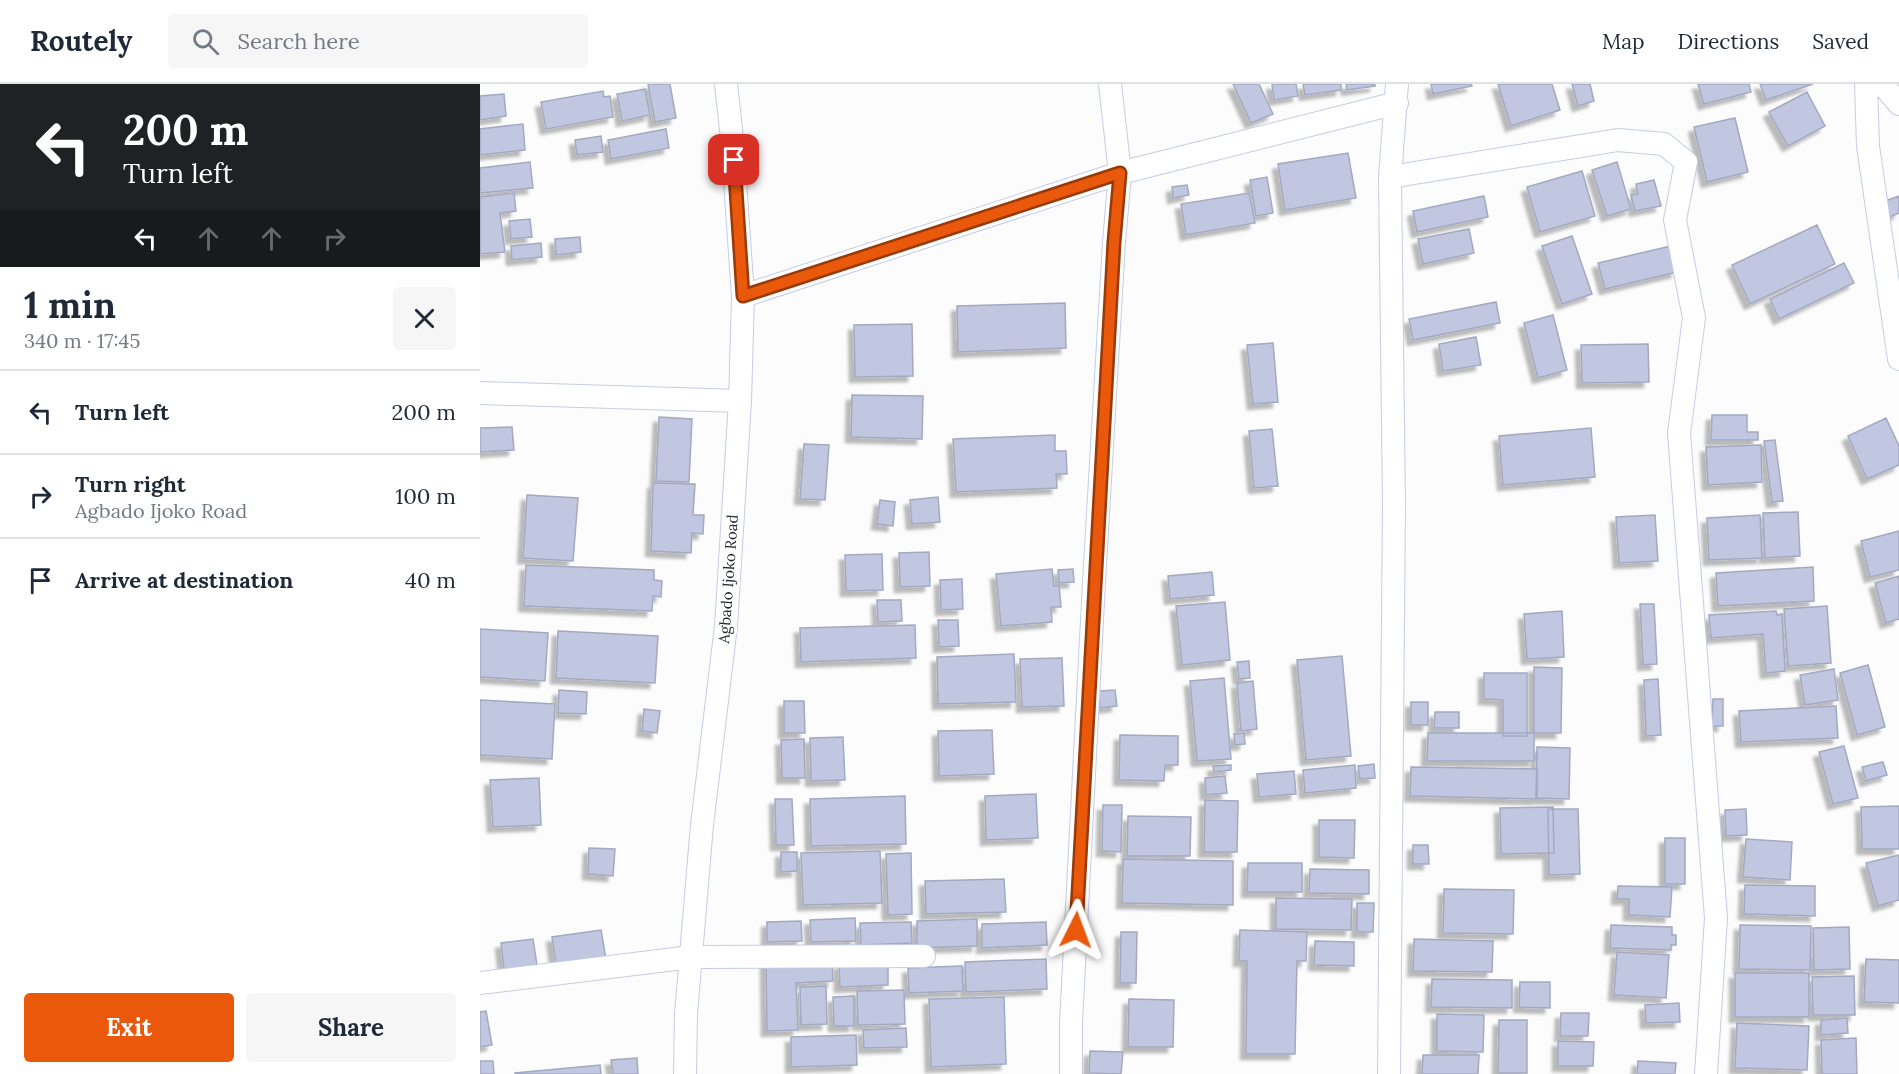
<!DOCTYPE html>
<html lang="en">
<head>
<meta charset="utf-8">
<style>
  :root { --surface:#fff; --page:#f6f6f7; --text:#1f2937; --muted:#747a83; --line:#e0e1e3; --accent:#ea580c }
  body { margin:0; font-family:Lora,serif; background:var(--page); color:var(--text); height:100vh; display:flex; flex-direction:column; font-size:22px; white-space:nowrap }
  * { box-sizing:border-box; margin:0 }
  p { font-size:20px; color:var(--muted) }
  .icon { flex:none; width:33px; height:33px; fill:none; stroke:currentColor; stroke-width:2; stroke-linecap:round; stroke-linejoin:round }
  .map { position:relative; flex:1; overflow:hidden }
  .drawer { display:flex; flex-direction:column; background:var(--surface); width:480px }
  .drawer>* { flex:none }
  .guide { background:#202124; color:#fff; overflow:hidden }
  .pin { position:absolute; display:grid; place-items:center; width:51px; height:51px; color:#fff; margin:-26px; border-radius:12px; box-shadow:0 3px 9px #0006 }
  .me { position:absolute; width:66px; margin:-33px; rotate:3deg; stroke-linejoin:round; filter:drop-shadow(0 0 4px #0008) }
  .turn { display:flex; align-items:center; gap:21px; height:126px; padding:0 24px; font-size:27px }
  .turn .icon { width:78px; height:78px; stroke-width:2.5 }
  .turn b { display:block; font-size:42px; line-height:51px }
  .lanes { display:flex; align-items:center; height:57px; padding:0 24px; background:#0003; justify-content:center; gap:30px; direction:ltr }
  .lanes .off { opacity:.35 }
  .round { display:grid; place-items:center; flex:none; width:63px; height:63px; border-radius:6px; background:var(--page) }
  .headline { display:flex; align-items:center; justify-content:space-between; height:102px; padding:0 24px }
  h1 { font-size:36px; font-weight:700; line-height:45px }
  .action { display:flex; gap:12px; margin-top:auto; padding:12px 24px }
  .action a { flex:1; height:69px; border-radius:6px; background:var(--accent); color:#fff; font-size:24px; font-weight:700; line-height:69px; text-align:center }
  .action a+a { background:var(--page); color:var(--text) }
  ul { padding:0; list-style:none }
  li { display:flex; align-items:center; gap:18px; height:84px; padding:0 24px; border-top:2px solid var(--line) }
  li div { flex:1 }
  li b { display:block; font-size:22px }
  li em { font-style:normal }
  header { display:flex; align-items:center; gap:36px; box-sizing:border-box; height:84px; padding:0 30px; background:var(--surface); border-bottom:2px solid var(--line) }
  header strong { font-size:28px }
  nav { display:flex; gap:33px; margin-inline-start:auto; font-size:21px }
  .search { width:420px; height:54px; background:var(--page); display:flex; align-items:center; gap:15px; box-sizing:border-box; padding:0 21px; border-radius:6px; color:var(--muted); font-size:22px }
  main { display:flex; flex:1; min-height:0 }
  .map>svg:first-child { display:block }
</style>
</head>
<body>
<header>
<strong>Routely</strong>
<div class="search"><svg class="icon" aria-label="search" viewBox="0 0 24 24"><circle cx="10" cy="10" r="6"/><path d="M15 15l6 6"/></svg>Search here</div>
<nav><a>Map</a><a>Directions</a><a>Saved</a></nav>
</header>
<main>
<section class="drawer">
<div class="guide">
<div class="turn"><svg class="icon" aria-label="left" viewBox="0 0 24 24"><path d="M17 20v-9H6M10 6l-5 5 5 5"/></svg><div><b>200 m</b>Turn left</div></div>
<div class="lanes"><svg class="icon" aria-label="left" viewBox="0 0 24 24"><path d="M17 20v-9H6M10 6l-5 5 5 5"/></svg><svg class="icon off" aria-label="ahead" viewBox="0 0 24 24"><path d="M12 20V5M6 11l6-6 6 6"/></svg><svg class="icon off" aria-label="ahead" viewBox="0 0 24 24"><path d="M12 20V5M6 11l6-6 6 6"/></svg><svg class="icon off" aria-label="right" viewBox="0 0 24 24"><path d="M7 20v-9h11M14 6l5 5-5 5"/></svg></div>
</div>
<div class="headline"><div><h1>1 min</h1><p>340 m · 17:45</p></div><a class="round"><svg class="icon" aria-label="close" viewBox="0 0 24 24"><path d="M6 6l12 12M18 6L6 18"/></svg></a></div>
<ul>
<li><svg class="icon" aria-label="left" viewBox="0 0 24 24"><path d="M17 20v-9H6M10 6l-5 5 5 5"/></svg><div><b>Turn left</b></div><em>200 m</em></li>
<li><svg class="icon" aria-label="right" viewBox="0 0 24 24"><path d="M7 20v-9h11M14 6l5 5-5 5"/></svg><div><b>Turn right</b><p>Agbado Ijoko Road</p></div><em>100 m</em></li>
<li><svg class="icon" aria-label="arrive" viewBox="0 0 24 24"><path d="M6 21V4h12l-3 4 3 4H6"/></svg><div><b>Arrive at destination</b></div><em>40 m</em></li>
</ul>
<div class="action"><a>Exit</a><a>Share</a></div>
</section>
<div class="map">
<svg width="1419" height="990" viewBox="0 0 1419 990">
  <defs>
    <filter id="shadow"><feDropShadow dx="-5.5" dy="5.5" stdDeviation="1.5" flood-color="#0004"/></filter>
  </defs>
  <rect width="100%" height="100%" fill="#fcfcfc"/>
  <path fill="#c1c7e0" stroke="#a3a9c1" stroke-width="1.5" filter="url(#shadow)" d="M168,0h22l6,34 -21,4z
    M753,0h26l14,30 -22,9z
    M792,0h24l2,12 -24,4z
    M823,0h38v6l-36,5z
    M866,0h29v2l-28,4z
    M951,0h40l1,2 -39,8z
    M1018,0h54l8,26 -49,16z
    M1092,0h18l4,17 -16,5z
    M1218,0h51l2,8 -47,12z
    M1280,0h53l-47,16z
    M165,5l5,26 -28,6 -5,-27z
    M123,7l1,6 6,-1 3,21 -67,12 -5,-27z
    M1327,8l18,34 -37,20 -19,-34z
    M24,10l2,22 -26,4v-24z
    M1255,34l13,54 -41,10 -13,-55z
    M43,40l2,26 -45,5v-26z
    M186,45l3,19 -58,11 -3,-19z
    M121,52l2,16 -26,3 -2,-15z
    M868,69l8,45 -71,12 -7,-46z
    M50,78l3,26 -53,5v-25z
    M1137,78l14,47 -24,7 -15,-46z
    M1102,87l13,45 -55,16 -13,-45z
    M787,93l6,36 -17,3 -6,-36z
    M1174,96l7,26 -26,5 -4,-16 7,-1 -2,-10z
    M707,101l2,10 -16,3 -1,-11z
    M34,109l2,18 -16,2 5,39 -25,2v-57z
    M769,109l6,30 -69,12 -5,-31z
    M1004,112l4,21 -71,15 -4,-21z
    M1419,112v17l-9,4 -5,-16z
    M50,135l2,18 -21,2 -2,-18z
    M1337,141l18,39 -85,40 -18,-39z
    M989,145l5,24 -51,11 -5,-25z
    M1092,152l20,58 -30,10 -20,-58z
    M100,153l1,15 -25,3 -1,-16z
    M61,159l1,14 -30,3 -1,-14z
    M1191,162l6,26 -72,17 -7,-26z
    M1364,179l10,20 -75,36 -9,-20z
    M1016,218l4,21 -87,17 -4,-21z
    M585,219l1,45 -108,4 -1,-46z
    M1073,231l14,55 -29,8 -14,-55z
    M432,240l1,52 -58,1 -1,-52z
    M996,253l5,28 -38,6 -4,-27z
    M793,259l5,59 -25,2 -6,-59z
    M1168,260l1,38 -67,1 -1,-38z
    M372,311l71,1 -1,43 -71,-2z
    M1232,331h35v17h11v8h-47z
    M179,333l33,2 -3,63 -33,-1z
    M1406,334l13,28v19l-32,14 -19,-43z
    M32,343l2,23 -34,2v-24z
    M1111,344l4,49 -92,8 -4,-49z
    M792,345l6,57 -24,2 -5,-57z
    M575,351v16h11l1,23h-11l1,14 -101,4 -3,-53z
    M1295,356l8,61 -11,1 -8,-61z
    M324,360l25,1 -4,55 -25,-1z
    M1281,361l1,37 -54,3 -2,-38z
    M173,399l42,1 -2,31h11l-1,19 -11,-1 -1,20 -40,-2z
    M47,411l51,3 -5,63 -50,-3z
    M458,413l2,25 -28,2 -2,-24z
    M400,416l15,2 -2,24 -16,-2z
    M1318,428l2,44 -35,2 -2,-45z
    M1175,431l3,46 -39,2 -3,-46z
    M1280,431l2,43 -53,2 -2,-42z
    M1419,447v39l-29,7 -9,-36z
    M449,468l1,34 -30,1 -1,-34z
    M402,470l1,36 -37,1 -1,-36z
    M46,481l128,5v10l8,1 -1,16 -8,-1 -1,15 -128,-5z
    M1333,483l1,34 -96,5 -2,-33z
    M572,485l2,17 5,-1 2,22h-10l1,15 -51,4 -5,-52z
    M593,485l1,13 -15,1 -1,-13z
    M732,488l2,23 -44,4 -2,-23z
    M1419,492v43l-13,4 -11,-40z
    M482,495l1,30 -22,1 -1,-30z
    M397,516h24l1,21 -24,1z
    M745,518l5,58 -48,5 -6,-59z
    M1160,520h14l3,60 -14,1z
    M1347,522l4,57 -43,3 -4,-57z
    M1082,527l2,46 -37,2 -3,-45z
    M1296,527l1,4 5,-1 3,57 -19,2 -3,-39 -52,4 -2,-23z
    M458,536h20l1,26 -20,1z
    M435,541l1,33 -115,4 -1,-34z
    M0,545l68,4 -3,48 -65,-4z
    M78,547l100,5 -3,47 -99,-5z
    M534,570l2,48 -78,2 -1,-47z
    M862,572l9,100 -45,4 -9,-100z
    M582,574l2,48 -42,1 -2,-48z
    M769,577l1,17 -11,1 -2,-17z
    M1388,581l17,62 -28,8 -17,-62z
    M1054,583l28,1 -1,65h-27z
    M1354,585l4,31 -33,5 -5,-30z
    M1004,589h43v63h-24v-36l-19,-1z
    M744,594l7,81 -34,2 -7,-80z
    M1178,595l3,56 -15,1 -2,-56z
    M773,597l4,48 -16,2 -4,-48z
    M79,606l28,2 -1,22 -28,-1z
    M635,606l2,16 -17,2 -1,-17z
    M1233,615h10v27h-11z
    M0,616l75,4 -3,55 -72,-4z
    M304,617h20l1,32h-21z
    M931,618h17v23h-17z
    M1356,622l2,32 -97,4 -2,-31z
    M164,625l16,2 -3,22 -15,-2z
    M955,628h24v16h-25z
    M512,646l2,44 -55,2 -1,-45z
    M764,649l1,11 -10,1 -1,-11z
    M948,649h106v28h-107z
    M640,651l58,1v29h-13l-1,16 -45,-1z
    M363,653l2,43 -34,1 -1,-43z
    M324,655l1,39h-23l-1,-38z
    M1364,662l14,52 -25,6 -14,-52z
    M1057,663l33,1 -1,51 -33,-1z
    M1403,678l4,13 -21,6 -4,-14z
    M894,680l1,14 -15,1 -2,-13z
    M751,681v5l-17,2 -1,-6z
    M875,681l1,23 -51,5 -2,-23z
    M931,683l126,2v30l-127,-3z
    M814,687l2,23 -37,3 -2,-23z
    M745,692l2,17 -21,2 -1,-17z
    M59,694l2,47 -48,2 -3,-47z
    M556,710l2,44 -52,2 -1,-44z
    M425,712l1,48 -95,2 -1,-47z
    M295,715h17l2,46h-18z
    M725,716l33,1 -1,51h-33z
    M623,721h19l-1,47 -19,-1z
    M1419,722v43h-37l-1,-42z
    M1073,723l1,46 -53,1 -1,-46z
    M1068,725h30l2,65 -31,1z
    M1266,725l1,26 -21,1 -1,-26z
    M648,732l63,1 -1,39h-63z
    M839,736h36l-1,38 -35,-1z
    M1185,754h20v46h-20z
    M1266,755l46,3 -2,38 -47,-3z
    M933,761h15l1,19h-16z
    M109,764l26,1 -2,27 -25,-2z
    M400,767l2,52 -79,2 -2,-52z
    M301,768h16v19l-16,1z
    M431,769l1,61 -24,1 -2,-61z
    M1419,771v45l-21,6 -12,-43z
    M643,775l110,2v44l-111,-2z
    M768,779h54v29h-55z
    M830,785l59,1v24l-60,-1z
    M524,795l2,33 -80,2 -1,-33z
    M1265,801l70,1v30l-71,-2z
    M1138,802l54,1 -2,30 -41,-2v-16h-12z
    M964,805l70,1 -1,44 -70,-1z
    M796,814l76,1 -1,31 -75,-1z
    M877,819h17l-1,29h-16z
    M375,834l1,23 -45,1 -1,-22z
    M497,835v27l-60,2v-27z
    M321,837l1,20 -35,1v-20z
    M431,838l1,21 -51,2 -1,-22z
    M566,838l1,23 -65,3v-24z
    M1131,841l61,2v8h4v10h-5v5l-61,-2z
    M1260,841l71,1 -1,44 -71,-1z
    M1369,843l1,42 -36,1 -1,-42z
    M121,846l5,29 -50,7 -4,-29z
    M760,846l67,2 -1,29h-9l-2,93h-49l1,-93h-8z
    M641,848h16l-1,51h-16z
    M53,855l4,26 -33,5 -3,-27z
    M934,855l79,2 -1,31 -79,-1z
    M835,857l39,1v24l-40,-1z
    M1137,868l52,3 -3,43 -52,-3z
    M352,874l1,23 -37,2 2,47 -31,1 -1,-71z
    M566,875l1,30 -81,3 -1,-30z
    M1386,875l33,1v43l-35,-1z
    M408,878v23l-48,2 -1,-23z
    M482,882l1,25 -54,2 -1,-25z
    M1255,889h74v44h-74z
    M1374,892l1,39h-42l-1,-38z
    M952,895l80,1v28l-81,-1z
    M1040,898h30v26l-31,-1z
    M346,902l1,38 -26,1 -1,-38z
    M424,906l1,34 -47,1 -1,-34z
    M374,912v30h-20l-1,-29z
    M524,913l2,67 -75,3 -2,-68z
    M649,915l45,1 -1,47h-45z
    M1199,919l1,19 -34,1 -1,-18z
    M6,927l6,34 -12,2v-35z
    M1081,929h28l-1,23h-28z
    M957,930l47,1 -1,37 -46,-1z
    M1367,934l1,15 -27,2v-15z
    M1019,936h28v53h-29z
    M1257,939l72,3 -2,44 -72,-2z
    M426,944l1,19 -43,1 -1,-18z
    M376,951l1,30 -66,2v-30z
    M1376,954l1,36h-35l-1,-34z
    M1078,957l36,1 -1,24h-35z
    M610,967l33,1 -2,22 -32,-1z
    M943,971h56l-1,19h-56z
    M157,974l1,16h-25l-2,-14z
    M0,977h13l1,13h-14z
    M1158,977l38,2 -1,11h-38z
    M120,981l1,9h-86v-1z"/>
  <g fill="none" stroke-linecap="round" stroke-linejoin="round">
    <defs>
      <path id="minor" d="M1386,0l2,62 31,213
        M1402,0l17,20
        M910,93l228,-37 46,4 22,18 -11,58 19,98 -15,115 37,485 -10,156
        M263,212l377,-123 277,-70
        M0,309l260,8
        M0,899l211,-26 233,-1
        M205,990l1,-60 16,-189 24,-199 14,-225 3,-105 -11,-158 -6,-54
        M591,990v-51l23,-441 20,-340 6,-69 -10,-89
        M909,990l5,-569 -4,-328 7,-93"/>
    </defs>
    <use href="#minor" stroke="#c5cce4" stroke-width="24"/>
    <use href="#minor" stroke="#fff" stroke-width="22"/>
  </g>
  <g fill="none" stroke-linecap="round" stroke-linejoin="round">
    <defs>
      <path id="route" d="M254,76l9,136 377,-123 -6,69 -38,688"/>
    </defs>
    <use href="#route" stroke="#983908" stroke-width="15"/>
    <use href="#route" stroke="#ea580c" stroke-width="10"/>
  </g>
  <g text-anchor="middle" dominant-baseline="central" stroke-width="6" stroke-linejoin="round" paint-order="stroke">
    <g font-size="15" fill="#252831" stroke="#fff">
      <text transform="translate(248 495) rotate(-86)">Agbado Ijoko Road</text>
    </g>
  </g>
</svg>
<div class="pin" style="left:254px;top:76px;background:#d93025"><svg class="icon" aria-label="arrive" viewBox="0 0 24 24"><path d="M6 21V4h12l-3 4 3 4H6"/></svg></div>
<svg class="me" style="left:596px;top:846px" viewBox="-20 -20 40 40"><path d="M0-17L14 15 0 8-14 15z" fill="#ea580c" stroke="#fff" stroke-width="4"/></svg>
</div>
</main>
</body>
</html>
